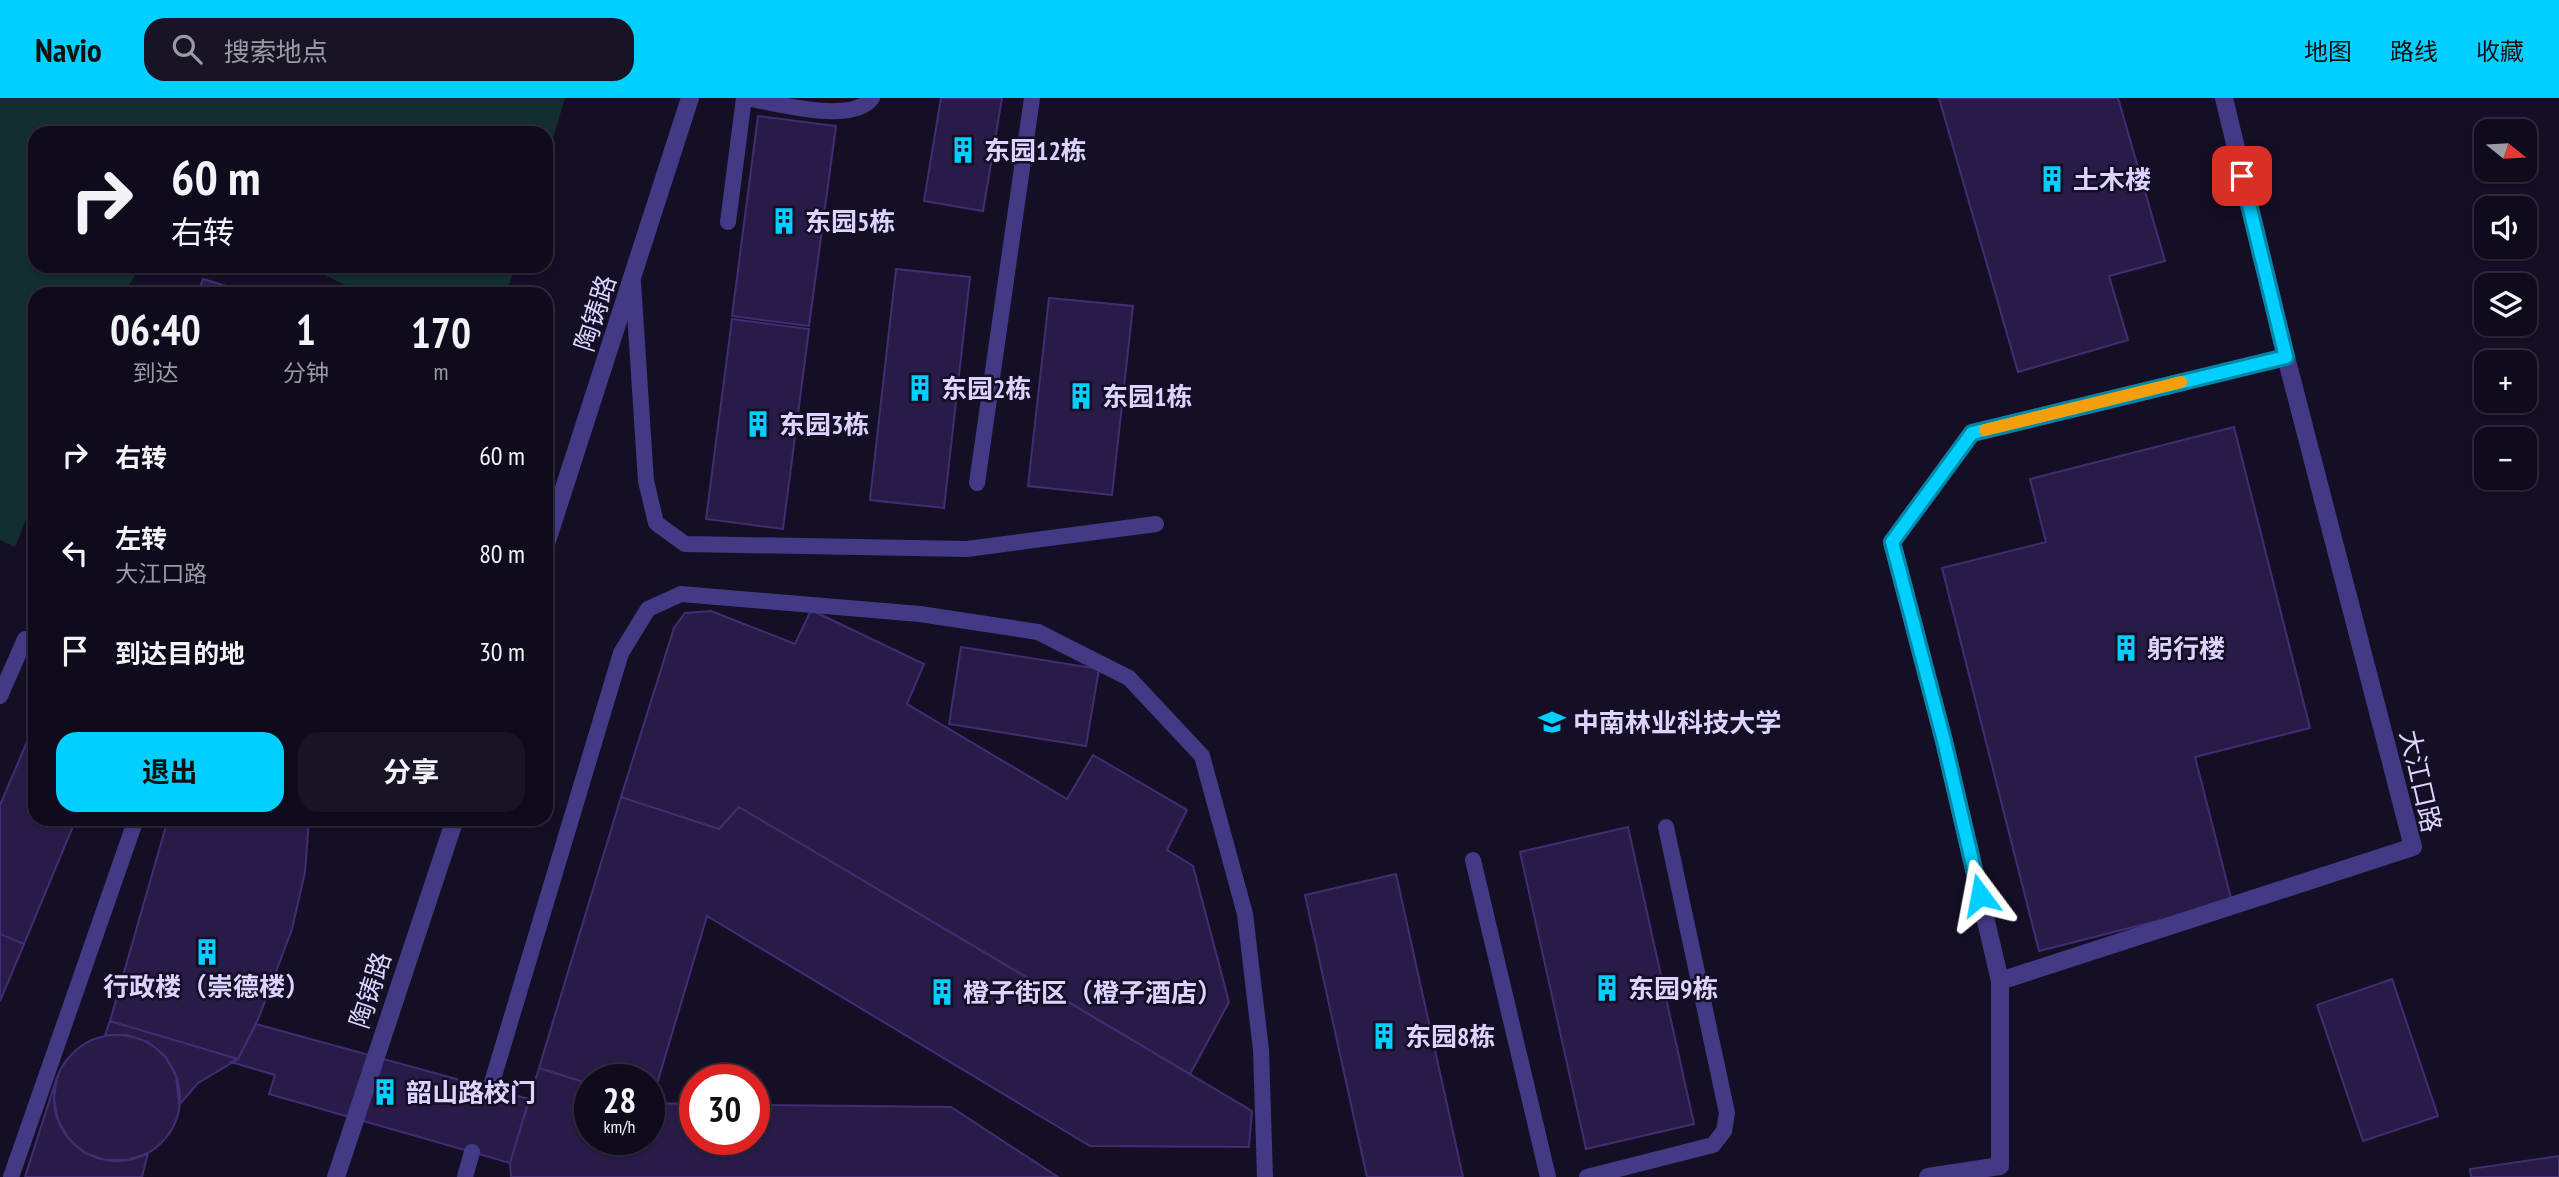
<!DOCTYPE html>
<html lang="zh">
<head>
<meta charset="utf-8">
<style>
  :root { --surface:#100b1c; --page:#191425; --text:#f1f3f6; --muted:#9c9ba3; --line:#302b3b; --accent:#00cfff }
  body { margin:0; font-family:"PT Sans Narrow","Noto Sans SC",sans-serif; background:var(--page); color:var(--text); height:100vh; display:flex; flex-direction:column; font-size:26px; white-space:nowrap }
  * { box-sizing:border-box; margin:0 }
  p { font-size:23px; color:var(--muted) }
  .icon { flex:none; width:38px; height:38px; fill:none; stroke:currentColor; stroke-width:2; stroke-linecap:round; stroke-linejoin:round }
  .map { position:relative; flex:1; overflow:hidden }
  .side { position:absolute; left:28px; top:189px; width:525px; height:539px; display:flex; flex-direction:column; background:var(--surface); border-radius:21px; box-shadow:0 2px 5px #0004,0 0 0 2px var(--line) }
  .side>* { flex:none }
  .top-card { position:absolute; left:28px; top:28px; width:525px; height:147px; border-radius:21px; box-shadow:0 2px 5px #0004,0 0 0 2px var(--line); background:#100b1c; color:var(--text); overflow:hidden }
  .needle { width:46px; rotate:108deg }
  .fabs { position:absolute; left:2474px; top:21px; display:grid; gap:14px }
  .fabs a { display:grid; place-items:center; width:63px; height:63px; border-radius:14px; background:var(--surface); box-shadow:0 2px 5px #0004,0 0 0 2px var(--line); font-size:35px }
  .speed { position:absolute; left:574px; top:966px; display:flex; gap:14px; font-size:35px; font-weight:700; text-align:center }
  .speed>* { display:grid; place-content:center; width:91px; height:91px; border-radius:50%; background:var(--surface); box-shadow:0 2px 5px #0004,0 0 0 2px var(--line); line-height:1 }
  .speed small { font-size:18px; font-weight:400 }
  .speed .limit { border:10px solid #d22; background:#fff; color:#111 }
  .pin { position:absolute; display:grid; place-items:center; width:60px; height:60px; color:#fff; margin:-30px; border-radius:14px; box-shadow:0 4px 10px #0006 }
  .me { position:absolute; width:77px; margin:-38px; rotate:347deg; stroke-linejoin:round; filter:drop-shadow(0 0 5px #0008) }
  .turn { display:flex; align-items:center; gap:24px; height:147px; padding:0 28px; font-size:32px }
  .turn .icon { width:91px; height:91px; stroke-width:2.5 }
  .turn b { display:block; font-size:49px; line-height:60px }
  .eta { display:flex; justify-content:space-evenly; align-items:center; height:119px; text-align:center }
  .eta b { font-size:42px; font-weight:700; line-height:49px }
  .cta { display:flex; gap:14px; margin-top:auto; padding:14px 28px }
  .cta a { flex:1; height:80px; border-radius:21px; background:var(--accent); color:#111; font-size:28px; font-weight:700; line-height:80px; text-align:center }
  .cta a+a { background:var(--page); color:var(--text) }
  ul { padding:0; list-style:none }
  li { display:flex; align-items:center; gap:21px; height:98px; padding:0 28px }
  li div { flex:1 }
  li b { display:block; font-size:26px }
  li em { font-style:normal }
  header { display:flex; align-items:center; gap:42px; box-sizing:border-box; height:98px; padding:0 35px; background:var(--accent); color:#111 }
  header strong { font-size:33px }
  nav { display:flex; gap:38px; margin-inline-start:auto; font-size:24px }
  .search { width:490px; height:63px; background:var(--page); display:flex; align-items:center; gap:18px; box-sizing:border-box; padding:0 24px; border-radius:21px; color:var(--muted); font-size:26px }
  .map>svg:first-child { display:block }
</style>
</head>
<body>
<header>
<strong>Navio</strong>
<div class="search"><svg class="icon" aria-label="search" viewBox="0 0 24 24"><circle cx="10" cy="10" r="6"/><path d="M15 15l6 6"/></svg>搜索地点</div>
<nav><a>地图</a><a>路线</a><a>收藏</a></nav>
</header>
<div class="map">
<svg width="2559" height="1079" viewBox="0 0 2559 1079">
  <rect width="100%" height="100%" fill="#150f26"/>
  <path fill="#122e30" d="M0,0h565l-19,64v-29h-511v133h106l-18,28h-88v203l-20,50 -15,-7z
    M306,168h209l-9,28h-142z"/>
  <path fill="#281b47" stroke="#412d73" stroke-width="2" d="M941,0h61l-19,113 -59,-10z
    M1939,0h179l47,163 -56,15 19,64 -110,32z
    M758,18l78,10 -27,200 -77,-10z
    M896,171l74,8 -26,231 -74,-8z
    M203,181l49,15h-54z
    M1049,200l84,8 -21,189 -84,-9z
    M732,221l77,10 -26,200 -77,-10z
    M2234,329l76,301 -115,29 37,145 -193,49 -97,-383 104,-26 -16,-63z
    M811,512l113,54 -17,40 160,95 26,-44 94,55 -20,40 26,16 36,136 -39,72 -451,-267 -20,22 -98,-32 53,-169 11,-15 26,-2 84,33z
    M961,549l138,22 -13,77 -137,-22z
    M35,625v96h41l-52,125 -24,-10v-129z
    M621,699l98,32 20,-22 513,304 -3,36 -159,-1 -383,-230 -56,188 -2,-24h-59v4l-51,-16z
    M168,721h141l-4,53 -13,57 -33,88 -21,42 -128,-38z
    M1628,729l66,297 -108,25 -66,-297z
    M1396,776l67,303h-96l-62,-282z
    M0,836l24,10 -24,57z
    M2392,881l46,137 -75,25 -46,-136z
    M110,923l128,38 -40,24 -19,22 -3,-29 -11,-20 -17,-14 -21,-7h-22z
    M256,926l273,75 -19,64 -241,-69 6,-19 -44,-13 7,-3z
    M54 1000a63 63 0 1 1 126 0a63 63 0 1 1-126 0Z
    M539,970l51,16v55h59v-36l46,1v35h59v-34l197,2 107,70h-547l-1,-14z
    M57,979l-3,22 4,21 11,19 16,14 20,7h22l21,-7 -6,24h-117z
    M2559,1058v21h-88l-1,-8z"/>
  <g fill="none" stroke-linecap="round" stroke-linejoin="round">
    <path stroke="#433a85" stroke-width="16" d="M746,0c31,5 106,27 126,0
      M728,124l16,-124
      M633,184l13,199 10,42 29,21 282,5 189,-25
      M977,385l55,-385
      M0,598l25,-57
      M1473,762l75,317
      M490,991l131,-436 27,-44 33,-15 239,20 118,18 91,46 73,78 43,158 16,136 4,127
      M11,1079l125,-358
      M465,1079l7,-25
      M1587,1079l126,-32 11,-14 3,-18 -61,-286"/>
    <path stroke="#433a85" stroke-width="18" d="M546,446l144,-446
      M2000,883l-56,-240 -52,-199 80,-109 314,-76
      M336,1079l119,-358
      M1928,1079l72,-11v-185l413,-134 -127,-490 -62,-259"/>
  </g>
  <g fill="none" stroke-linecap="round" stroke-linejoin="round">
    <defs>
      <path id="route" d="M1980,797l-36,-154 -52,-199 80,-109 314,-76 -44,-181"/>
    </defs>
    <use href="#route" stroke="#0087a6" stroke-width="18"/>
    <use href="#route" stroke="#00cfff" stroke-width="12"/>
    <path stroke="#f59e0b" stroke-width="12" d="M1985,332l196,-48"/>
  </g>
  <defs>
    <symbol id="building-bare" viewBox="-9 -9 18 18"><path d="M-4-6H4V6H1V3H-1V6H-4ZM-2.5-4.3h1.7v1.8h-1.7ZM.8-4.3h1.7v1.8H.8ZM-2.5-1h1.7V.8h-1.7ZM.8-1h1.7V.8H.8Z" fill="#00cfff" stroke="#150f26" stroke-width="2.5" paint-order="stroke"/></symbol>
    <symbol id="university-bare" viewBox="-9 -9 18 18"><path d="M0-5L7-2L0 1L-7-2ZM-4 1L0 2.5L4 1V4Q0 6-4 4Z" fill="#00cfff" stroke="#150f26" stroke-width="2.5" paint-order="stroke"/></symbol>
  </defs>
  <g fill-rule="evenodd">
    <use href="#building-bare" x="944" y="33" width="38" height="38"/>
    <use href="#building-bare" x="2033" y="62" width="38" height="38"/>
    <use href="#building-bare" x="765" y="104" width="38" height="38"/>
    <use href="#building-bare" x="901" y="271" width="38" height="38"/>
    <use href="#building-bare" x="1062" y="279" width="38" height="38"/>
    <use href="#building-bare" x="739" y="307" width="38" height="38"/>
    <use href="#building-bare" x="2107" y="531" width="38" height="38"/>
    <use href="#university-bare" x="1533" y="605" width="38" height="38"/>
    <use href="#building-bare" x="188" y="835" width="38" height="38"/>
    <use href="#building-bare" x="1588" y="871" width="38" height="38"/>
    <use href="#building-bare" x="923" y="875" width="38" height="38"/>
    <use href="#building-bare" x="1365" y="919" width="38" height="38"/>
    <use href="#building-bare" x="366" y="975" width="38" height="38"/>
  </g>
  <g text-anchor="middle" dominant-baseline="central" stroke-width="5" stroke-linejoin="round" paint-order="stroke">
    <g font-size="26" font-weight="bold" fill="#dcd4ff" stroke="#150f26" text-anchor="start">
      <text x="984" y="52">东园12栋</text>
      <text x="2073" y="81">土木楼</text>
      <text x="805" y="123">东园5栋</text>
      <text x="941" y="290">东园2栋</text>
      <text x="1102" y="298">东园1栋</text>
      <text x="779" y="326">东园3栋</text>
      <text x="2147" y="550">躬行楼</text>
      <text x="1573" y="624">中南林业科技大学</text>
      <text x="207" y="888" text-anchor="middle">行政楼（崇德楼）</text>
      <text x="1628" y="890">东园9栋</text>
      <text x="963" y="894">橙子街区（橙子酒店）</text>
      <text x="1405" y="938">东园8栋</text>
      <text x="406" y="994">韶山路校门</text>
    </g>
    <g font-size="26" fill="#dcd4ff" stroke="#150f26">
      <text transform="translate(595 215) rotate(-72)">陶铸路</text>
      <text transform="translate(2421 683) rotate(77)">大江口路</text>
      <text transform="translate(370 892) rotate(-72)">陶铸路</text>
    </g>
  </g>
</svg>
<div class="fabs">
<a><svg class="needle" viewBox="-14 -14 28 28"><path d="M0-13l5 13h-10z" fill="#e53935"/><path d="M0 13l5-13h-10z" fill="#9c9ba3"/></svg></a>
<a><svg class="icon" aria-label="sound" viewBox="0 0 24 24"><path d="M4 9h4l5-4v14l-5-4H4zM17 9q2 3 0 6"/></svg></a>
<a><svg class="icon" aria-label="layers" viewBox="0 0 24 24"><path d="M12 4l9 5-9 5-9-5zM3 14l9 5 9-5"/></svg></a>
<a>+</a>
<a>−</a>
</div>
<div class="speed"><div>28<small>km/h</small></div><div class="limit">30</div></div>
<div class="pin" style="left:2242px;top:78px;background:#d93025"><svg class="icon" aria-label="arrive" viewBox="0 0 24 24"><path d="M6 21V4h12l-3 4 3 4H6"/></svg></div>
<svg class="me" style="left:1980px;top:797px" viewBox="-20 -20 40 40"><path d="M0-17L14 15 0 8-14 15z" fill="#00cfff" stroke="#fff" stroke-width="4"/></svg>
<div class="top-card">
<div class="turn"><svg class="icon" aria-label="right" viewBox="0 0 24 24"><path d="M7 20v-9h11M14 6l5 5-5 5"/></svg><div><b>60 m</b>右转</div></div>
</div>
<section class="side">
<div class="eta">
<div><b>06:40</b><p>到达</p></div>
<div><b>1</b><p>分钟</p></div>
<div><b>170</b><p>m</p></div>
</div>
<ul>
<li><svg class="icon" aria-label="right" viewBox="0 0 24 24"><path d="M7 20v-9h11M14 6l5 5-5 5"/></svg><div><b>右转</b></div><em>60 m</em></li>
<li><svg class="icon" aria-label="left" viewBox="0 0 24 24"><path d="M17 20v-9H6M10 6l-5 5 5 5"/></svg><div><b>左转</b><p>大江口路</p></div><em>80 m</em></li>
<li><svg class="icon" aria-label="arrive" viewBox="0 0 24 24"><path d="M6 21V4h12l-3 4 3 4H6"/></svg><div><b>到达目的地</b></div><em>30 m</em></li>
</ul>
<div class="cta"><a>退出</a><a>分享</a></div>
</section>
</div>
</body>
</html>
